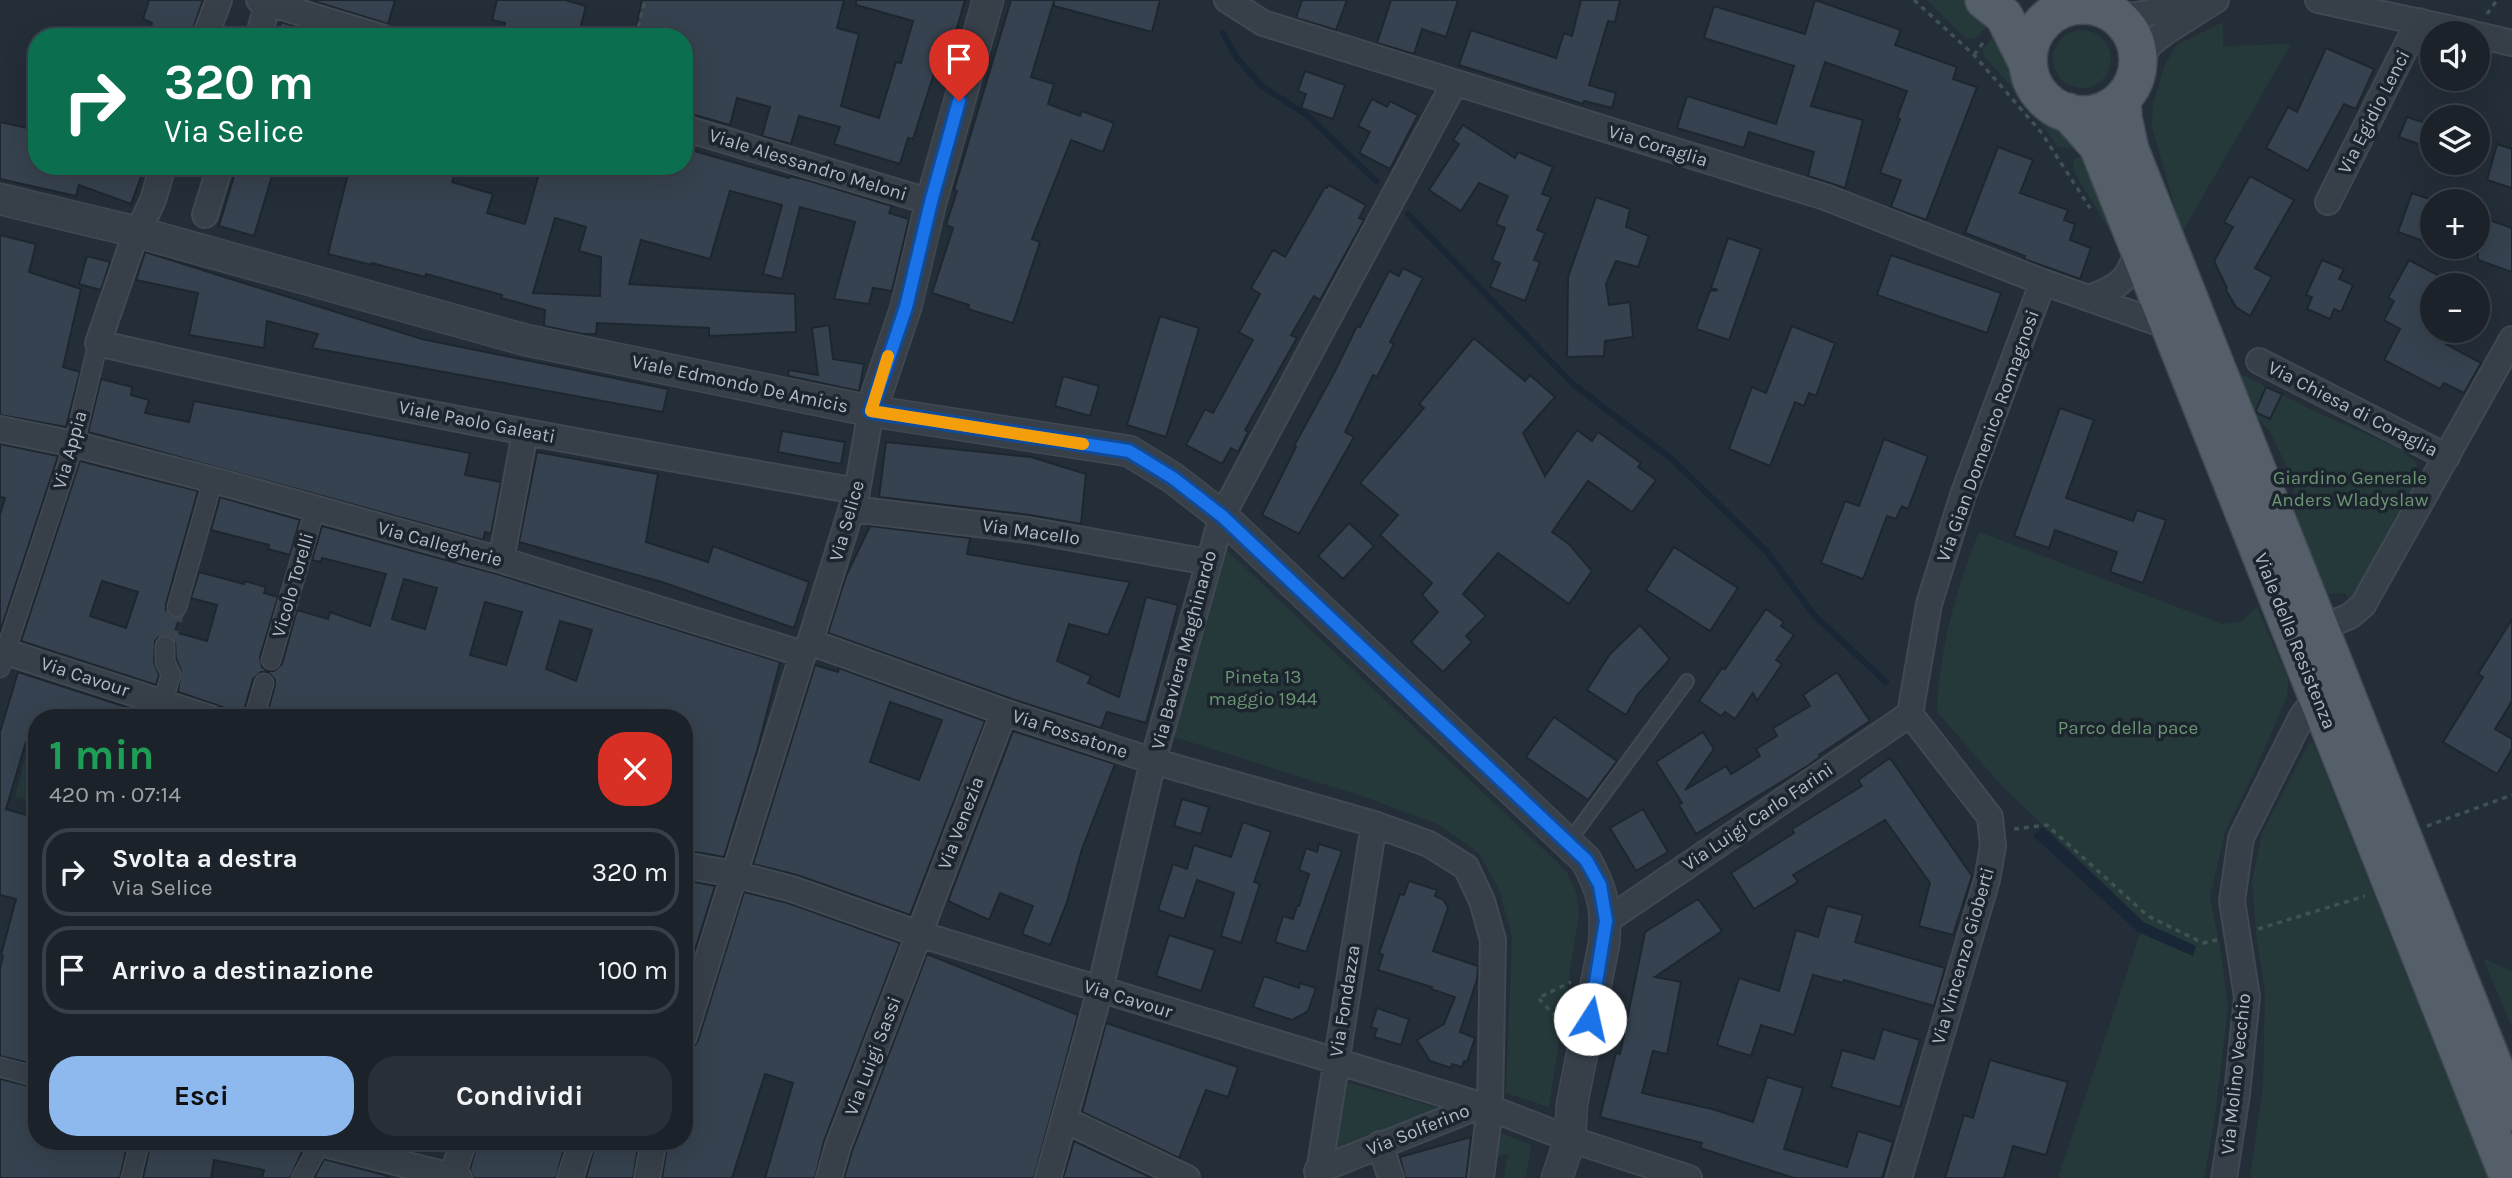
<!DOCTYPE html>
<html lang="it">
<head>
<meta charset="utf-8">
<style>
  :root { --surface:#1b222a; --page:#282f36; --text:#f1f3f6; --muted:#a0a4a8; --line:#393f47; --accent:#8db9ef }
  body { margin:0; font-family:Karla,sans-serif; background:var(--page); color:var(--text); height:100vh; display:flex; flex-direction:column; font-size:26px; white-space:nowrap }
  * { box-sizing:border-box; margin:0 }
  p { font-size:23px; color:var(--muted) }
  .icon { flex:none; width:38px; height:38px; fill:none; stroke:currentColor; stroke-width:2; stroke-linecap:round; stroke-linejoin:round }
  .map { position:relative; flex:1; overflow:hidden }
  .details { position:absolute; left:28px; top:709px; width:665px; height:441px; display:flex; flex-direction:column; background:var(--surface); border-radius:28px; box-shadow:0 7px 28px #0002,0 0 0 2px var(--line) }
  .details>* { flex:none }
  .top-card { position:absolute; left:28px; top:28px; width:665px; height:147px; border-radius:28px; box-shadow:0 7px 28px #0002,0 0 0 2px var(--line); background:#0b6e4f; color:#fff; overflow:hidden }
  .buttons { position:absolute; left:2420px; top:21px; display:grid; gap:14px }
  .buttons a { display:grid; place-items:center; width:70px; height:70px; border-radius:50%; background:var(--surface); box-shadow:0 7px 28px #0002,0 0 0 2px var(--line); font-size:35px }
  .pin { position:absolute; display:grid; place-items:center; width:60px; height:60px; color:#fff; margin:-72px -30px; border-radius:50% 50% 50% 0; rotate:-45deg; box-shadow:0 0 7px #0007 }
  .pin .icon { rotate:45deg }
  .me { position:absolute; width:77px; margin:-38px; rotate:10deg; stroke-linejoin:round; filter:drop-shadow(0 0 5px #0008) }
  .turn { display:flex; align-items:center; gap:24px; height:147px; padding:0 21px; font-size:32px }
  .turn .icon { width:91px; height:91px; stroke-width:2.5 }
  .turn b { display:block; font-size:49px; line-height:60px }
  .round { display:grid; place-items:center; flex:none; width:74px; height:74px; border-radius:28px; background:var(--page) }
  .summary { display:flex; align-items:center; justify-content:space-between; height:119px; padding:0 21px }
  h1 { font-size:42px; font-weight:700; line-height:52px; color:#1e9e55 }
  .action { display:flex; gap:14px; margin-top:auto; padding:14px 21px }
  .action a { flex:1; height:80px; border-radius:28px; background:var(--accent); color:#111; font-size:28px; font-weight:700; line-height:80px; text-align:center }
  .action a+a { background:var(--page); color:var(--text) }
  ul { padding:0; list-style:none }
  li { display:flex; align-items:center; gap:21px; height:88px; margin:0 14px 10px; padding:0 7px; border:4px solid var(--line); border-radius:28px }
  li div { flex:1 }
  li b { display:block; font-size:26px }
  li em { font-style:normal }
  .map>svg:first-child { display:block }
</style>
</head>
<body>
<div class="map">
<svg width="2512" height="1178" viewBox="0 0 2512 1178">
  <rect width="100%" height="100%" fill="#242e38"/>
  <path fill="#26393a" d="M1927,0h40l25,20 -16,18h-11z
    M2223,22v24l68,-2 -109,188 -30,-105 1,-23 12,-40 12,-19z
    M1999,29l24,60 6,10 56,45 -14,5 -14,-3 -29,-41 -44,-49 -1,-7z
    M2053 59a29 29 0 1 1 58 0a29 29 0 1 1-58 0Z
    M2090,154l36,92 -5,15v-12l-48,-79 1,-11z
    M2235,376h11l68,35 86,38 16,13 3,13 -6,15 -58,104 -6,5 -4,-6 -16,1 -7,-8 -23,-52 -6,-52 -10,-23 -13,-27 -20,-23z
    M1979,532l243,92 20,-3 15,-14 31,72 -1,18 -32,73 -30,62 -15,65 11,56 7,55 -14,115 -10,55h-146l86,-256 -143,-137 -64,-73c2,-63 19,-122 42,-180z
    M1223,547l343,324 10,21 3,22 -30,193 -43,-14 6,-156 -13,-48 -21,-37 -41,-28 -72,-27 -191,-60z
    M2309,743h4l175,435h-238l13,-91 2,-95 -9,-58 -4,-52 10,-49z
    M28,747l9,2v53l-22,-5z
    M2423,853l11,9 78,193v6l-8,-5z
    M2483,958l29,14v55z
    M1346,1082l93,26 -2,7 -104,37 8,-67z
    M1498,1132l33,13 -5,33h-22l4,-24 -14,3z"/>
  <path fill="#182635" d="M2043,827l100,95 53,24 -3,10 -55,-24 -105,-96z"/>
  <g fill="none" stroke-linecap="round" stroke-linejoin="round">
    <path stroke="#182635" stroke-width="6" d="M1223,33l13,24 26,29 46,30 68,65
      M1408,214l165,170 100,76 94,92 47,63 72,67"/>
  </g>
  <path fill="#36424f" stroke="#1e2730" stroke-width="2" fill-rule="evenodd" d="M149,0h54l-13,37h-42l4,-14 -9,-4z
    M310,0h85l-7,24z
    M497,0h68l21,6 -8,31h-76l3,-14 -13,-3z
    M642,0h202l-7,28 22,6 -18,72 38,12 17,-56 5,1 12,-42 -57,-16v-5h109l-18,63 -9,-2 -25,78 -5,-1 -8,26 -66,-20 6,-17 -41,-11 -8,28 -29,-8 8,-29 -33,-9 -7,27 -46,-13v-75h-50z
    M1011,0h149l-8,32 -98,-26v-5l-23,76 23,7 -6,20 32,12 2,-5 32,12 -11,29 -32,-12 -39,99 8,3 -27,81 -45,-14 1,-4 -37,-12 21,-65 -7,-3 11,-34 -3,-1z
    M1302,0h45l-11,30 -40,-12z
    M1391,0h67l-12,37 -24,-8 -8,25 -37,-11z
    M1581,0h39l-5,22 -7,-1 -19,64 27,8 -4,15 -28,-7 -1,3 -124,-39 12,-35 85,28 8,-25 8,3z
    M1815,0l86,30 -6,15 62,22 -4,12 24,8 -51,133 -35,-13 10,-27 -21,-7 20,-54 -3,-1 10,-27 -82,-29 -14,44 52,14 -18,68 -37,-12 6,-24 -65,-20 -5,16 -67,-20 10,-32 89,28 18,-58 -90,-28 10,-32 91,28z
    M281,22l33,10 -1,5h-36z
    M2326,48l48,21 -18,40 -12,-5 -36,67 -42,-23 22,-41 9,5z
    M1305,71l40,14 -12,34 -32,-11 5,-14 -8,-3z
    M1372,99l15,8 3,-6 28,14 -28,54 -31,-16 11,-21 -12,-6z
    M2407,117l25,8v24l-33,-12z
    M0,122l37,8v36h108l-14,38 -52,-19 -3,11 -76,-17z
    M1463,125l52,33 3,-6 35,15 -11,27 9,3 -14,33 8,3 -11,27 6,2 -15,39 -35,-14 10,-24 -8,-3 13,-32 -9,-4 12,-28 -29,-13 -18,28 -32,-21 30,-46 -6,-4z
    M2497,144l15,5v39l-25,-8z
    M1998,147l35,13 -13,33 48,17 -4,10 11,4 -5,16 21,8 -11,31 -56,-20 1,-3 -60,-23z
    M684,148l105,30 1,-2 20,5 82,25 -3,7 20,6 -17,72 -19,-3 -4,16 -35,-5 21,-77 -55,-15 -18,72 -19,-5 19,-69 -52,-14 -20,68 -69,-19 -12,44 166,10 1,38 -87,4v-8l-112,-5 -1,11h-14l-38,-8 1,-16 -44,-12 1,-3 -76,-21 -1,3 -53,-14v2l-44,-11 22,-88h107l-5,16 41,12 -6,19 38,11 16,-58h143zM555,218l31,9 -7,24 22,6 -1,39 -67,-3z
    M237,166h38l-21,70 -35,-10z
    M2250,176l44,24 -39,68 17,9 -22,39 -14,-9 -10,-17 1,-2 -13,-27 19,-34 -9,-5z
    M1329,185l37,20 -7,13 5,2 -44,80 -6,-4 -23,39 6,3 -52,92 3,2 -10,20 -7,-4 -9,16 -36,-19 19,-36 8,4 40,-73 -14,-8 21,-38 -9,-6 22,-38 12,7 40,-70 2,1z
    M2412,193l20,7v44l-34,-12z
    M1596,197l34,12 -4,18 23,9 -11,31 -22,-6 -10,23 3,21 21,-3 3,35 -28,4 -1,15 -37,1 1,-80z
    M2478,216l34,12v44l-34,-12z
    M0,235l36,9 -7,28 52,17 -18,78 17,5 -14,55 -66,-12z
    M1728,238l33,11 -32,91 -33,-11 14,-38 8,-1 -7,-2z
    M145,252l277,87 246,50 -5,23 -351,-64 6,-14 -51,-13 -3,27 -75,-13 9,-42 -62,-13z
    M1891,255l110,38 -14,40 -110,-38z
    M87,256l23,6 -9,28 -22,-6z
    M2322,260l22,9 -5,10 14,6 -12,27 -7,-3 -4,10 -23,-10 5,-12 -6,-2z
    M2409,260l48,25h-25v46h21l-7,13 35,19 -17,30 -20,-10 -4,6 -56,-29 16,-31 -16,-9 10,-19 -6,-3z
    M1403,268l20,10 -33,64 4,2 -17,33 -4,-2 -28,57 9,5 -55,97 -37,-19 34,-68 -2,-1 40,-73 23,-47 3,1 29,-56 10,5z
    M1160,316l39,12 -33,109 -39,-12z
    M829,325l4,34 31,5 -5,27 -71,-15 1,-6 29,5 -6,-47z
    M1792,326l43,17 -19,53 -7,-3 -5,13 -9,-4 -25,64 -41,-17 23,-62 14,6z
    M1474,338l51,43 5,-6 25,22 -32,36 22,43 32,-46 15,11 6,-9 43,31 -3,4 18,13 -24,32 -44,-31 -36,51 17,12 23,27 -23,33 -71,-51 -35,41 23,22 -20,20 6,6 -29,30 -32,-30 27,-30 -16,-17 10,-12 -52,-48 18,-20 -38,-32 64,-75 -5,-4z
    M1063,376l36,10 -9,30 -35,-10z
    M101,379l31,8 -1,8 18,5 -4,13 44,9 5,-21 276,52 -5,22 36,7 -10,52 -6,-2 -2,8 -395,-108z
    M2266,387l16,7 -12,25 -13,-6 -1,-3z
    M2060,408l34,12 -28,78 67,23 4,-11 29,10 -23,63 -33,-11 7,-20 -62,-22 -6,18 -35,-12z
    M782,431l63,11 -4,22 -63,-12z
    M1884,439l44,17 -20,53 -6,-3 -6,13 -9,-3 -24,63 -42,-16 24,-62 14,5z
    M886,442l145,15 55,17 -5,50 -51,-9 -151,-18z
    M0,444l58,12 -58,176v-117l5,-17 -5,-1z
    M537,452l121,22 -12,68 62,20 5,-16 96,36 -15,46 -132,-46 -143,-40z
    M80,461l118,30 -32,113v6l3,5 10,3 -4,14 32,9 10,-36 -26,-7 8,-26 45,12 1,-3 21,6 -2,6 14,4 -18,60 2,10 5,4h7l8,-7 15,-54 31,9 2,-7 40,14 16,-52 -64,-16 -1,4 -9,-2 10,-34 175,48 283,88 -23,89 -33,106 -40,-7v-53l9,-34 -9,-3v-42h-418l9,-33v-5l-7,-8h-7l-8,7 -10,35 -65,-22 3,-22 -5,-11 -1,-18 -5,-5h-10l-5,5 -1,21 5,13 -3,10 -135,-44zM404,579l33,9 -12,41 -33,-10zM102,581l36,11 -12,36 -36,-12zM485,602l37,10 -16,53 -36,-10zM560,621l32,9 -16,51 -30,-12z
    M220,497l80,23 -10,35 -22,-6 1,-4 -58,-15z
    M1349,523l25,23 -31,33 -25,-23z
    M870,526l100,12 -3,16 163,28 -22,53 -39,-11 -12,37 34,15 -3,7 31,14 27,-100 32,8 -32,118 -39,-11 -6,16 -92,-30 -181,-65 18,-57z
    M1674,547l64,41 -28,43 -64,-41z
    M1766,609l18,13 -3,4 13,9 -18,25 6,4 -25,37 -4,-8 -18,26 -10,-7 -4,4 -22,-15 23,-33 3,1z
    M2512,619v82l-17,28 17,10v10l-15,25 -54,-32 40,-65 -5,-3z
    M1640,625l30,34 -32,35 -12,21 -39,-25 23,-36z
    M815,665l23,7 1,-4 146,53 -75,194 -113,-40 -44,-11zM890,702l52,18 -23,60 -49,-18z
    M18,672l142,46h-123v28l-11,-4 -20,67 31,9v247l-37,-9v-87l3,-13 -2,-1 15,-56 -16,-4v-163z
    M1837,672l33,49 -51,34 1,2 -11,8 -113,69 -17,-29 3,-2 -26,-41 47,-30 11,17 -29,41 41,-24 5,8 29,-18 -4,-7 21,-13 -4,-8 37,-22 -7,-11z
    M1554,717l63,44 -29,39 -62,-43z
    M1013,731l102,33 -33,85 -15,53 -17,43 -28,-11 11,-28 -33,-13 -11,27 -41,-19z
    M1890,758l82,118 -19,59 -34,-9 11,-43 -45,-63 -92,55 5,7 -44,27 -23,-36 63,-40 -2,-4 70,-43 -4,-6z
    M1182,799l27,8 -8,27 -27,-8z
    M1643,809l25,43 -32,19 -26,-43z
    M1243,822l28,10 -17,50 6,2 -19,59 -20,-7 13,-43 -37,-13 -13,39 -26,-9 15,-46 14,5 7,-24 37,12z
    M1319,844l23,7 -36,101 -31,-10 8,-26 10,3 4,-13h2l10,-32 -10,-4 7,-22 11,4z
    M684,880l31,6 -31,99z
    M1409,881l28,9 -2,6 9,4 4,8 -15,43 45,15 -1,13 -17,53 15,6 -8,24 -3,-1 -2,6 -10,-3 -1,4 -21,-7 -13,-21 27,-16 11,-27 -24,-8 1,-2 -54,-17 5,-15 -4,-2 6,-17 15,-42 4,1z
    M744,892l44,11 112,40 -76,198 -9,37h-50l28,-95 -28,-9 -33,104h-70l6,-37h16v-91l10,-3 4,-7z
    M1698,899l24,32 -67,46 26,5 -14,72 -14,-3 -11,42 70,16 41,13 14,-45 36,11 -19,61 63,18 11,-36 35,11 -11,36h-88l-94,-30 2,-5 -102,-26 16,-64 4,1 25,-122z
    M1827,906l36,9 -8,27 90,26 -11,38 -90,-26 -1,3 -30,-8 -19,60 -33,-10 -10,31 -34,-11 22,-67 40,13 17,-61 22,7z
    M1169,935l46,15 -14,41 -45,-15z
    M927,954l151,61 -44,163h-190l8,-27z
    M1264,976l35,12 1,-5 16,5 -8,23 -16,9 -39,-13z
    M1377,1008l32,11 -8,26 -27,-8 3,-8 -6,-2z
    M1106,1023l132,44 -10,30 -22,-7 -27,68 -97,-46z
    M1883,1029l37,11 -20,67 -69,-20 11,-37 32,9z
    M1990,1060l78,22 -22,73 -33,-9 -9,32h-59l19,-63 9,3z
    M0,1079l37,9v53h91l-8,37h-120z
    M1471,1137l-5,41h-61l-5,-21z
    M151,1141h147l4,11 -12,26h-28l2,-8 -50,-10 -3,18h-68z
    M478,1141h88l-10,37h-83l-3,-9z
    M596,1141h43l-6,37h-47z
    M1074,1141l78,37h-89z
    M324,1159l64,17 -1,2h-73z"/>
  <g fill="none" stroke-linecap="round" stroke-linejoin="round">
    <path stroke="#39434d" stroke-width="18" stroke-dasharray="18 9" stroke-linecap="butt" d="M165,646l12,-39"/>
    <defs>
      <path id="service" d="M1568,843l119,-162"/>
      <path id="pedestrian" d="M177,607l36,-127
        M271,660l44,-151
        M0,668l74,-224 24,-101
        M163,702l8,-28 -6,-12v-16
        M254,718l10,-35
        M0,1067l37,10
        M131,1178l9,-37
        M301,1178l19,-34"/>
      <path id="minor" d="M259,0l122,37
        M1227,0l36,23 562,174 218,85 127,45
        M2318,0l153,33
        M2111,12l21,4 70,-14
        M2478,35l34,8
        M205,37l14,-37
        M258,37l11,-37
        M2138,66l11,-21 15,-12 52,-33
        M684,128l247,74
        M163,166l-10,34 -22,47 -33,96c252,59 505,104 759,148
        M2328,202l91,-181
        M205,215l15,-49
        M2089,298c29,-10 42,-19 48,-50
        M2259,361l188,96
        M0,429l74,15 139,36 288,80 302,94
        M852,509l176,21 180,32
        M501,560l24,-127
        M2319,629l31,-13 13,-11 149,-266
        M810,642l194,70 149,49 221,63 55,20 37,23 16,34 11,39 -3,168 -9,70
        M0,650l210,68
        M1910,714l19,-110 34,-109 80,-213
        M684,865l50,9 58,15 127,45 571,174 80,31 119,39
        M1606,921l304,-207
        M684,1036l119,-382 7,-12 47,-151 14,-80
        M1065,1120l122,58
        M312,1141l147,37
        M1380,1144l11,34
        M1317,1171l162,-65
        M452,1176l12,-35
        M570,1178l12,-37
        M647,1178l7,-37
        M829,1178l9,-32 166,-434
        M1048,1178l52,-188 53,-229 69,-245 232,-432
        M1318,1178l56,-354
        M1899,1178l88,-298 6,-34 -3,-29 -80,-103
        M2224,1178l13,-84 10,-97 -15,-96 9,-63 61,-122 8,-10 9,-5"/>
      <path id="tertiary" d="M0,199l137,33 389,108 345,71 258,40 44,27 49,38 364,344c17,32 21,48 18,84l-32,160 -2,35 -13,39
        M871,411l35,-104 25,-105 57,-202"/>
      <path id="primary" d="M1984,0l20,16 24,48
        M2028 60a55 55 0 1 1 110 0a55 55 0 1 1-110 0Z
        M2122,99l1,19 7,32 382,962
        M2068,112l30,34 411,1032"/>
    </defs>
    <use href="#service" stroke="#404952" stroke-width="16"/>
    <use href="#pedestrian" stroke="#404952" stroke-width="21"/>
    <use href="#minor" stroke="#404952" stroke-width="28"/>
    <use href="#tertiary" stroke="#404952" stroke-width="33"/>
    <use href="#primary" stroke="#404952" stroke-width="40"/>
    <path stroke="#3e5252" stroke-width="3.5" stroke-dasharray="5 5" stroke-linecap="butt" d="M1914,0l60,55 67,77 49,76
      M2487,14l10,-14
      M636,37l9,-37
      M1974,55l11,-15
      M2427,826l85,-31
      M2014,829l33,-4 101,91 55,27 14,-3
      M2258,929l107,-33
      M1563,1024l-25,-26 33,-16"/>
    <use href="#service" stroke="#374049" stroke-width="12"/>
    <use href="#pedestrian" stroke="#374049" stroke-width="18"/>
    <use href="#minor" stroke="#374049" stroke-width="24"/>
    <use href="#tertiary" stroke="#374049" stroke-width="30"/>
    <use href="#primary" stroke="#555f69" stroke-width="37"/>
  </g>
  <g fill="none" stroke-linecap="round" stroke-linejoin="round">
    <defs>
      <path id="route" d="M959,101l-28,101 -25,105 -35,104 258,40 44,27 49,38 364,344 14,25 6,36 -16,98"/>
    </defs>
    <use href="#route" stroke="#114b97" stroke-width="18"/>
    <use href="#route" stroke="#1a73e8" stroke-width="12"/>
    <path stroke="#f59e0b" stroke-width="12" d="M888,356l-17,55 212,33"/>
  </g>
  <g text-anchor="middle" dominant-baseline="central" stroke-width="7" stroke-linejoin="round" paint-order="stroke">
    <g font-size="19" fill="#b2bbc5" stroke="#1c252e">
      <text transform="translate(2374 112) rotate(-63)">Via Egidio Lenci</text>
      <text transform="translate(1658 146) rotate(17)">Via Coraglia</text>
      <text transform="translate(808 165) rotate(17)">Viale Alessandro Meloni</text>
      <text transform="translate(740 384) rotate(12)">Viale Edmondo De Amicis</text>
      <text transform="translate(2353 409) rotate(27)">Via Chiesa di Coraglia</text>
      <text transform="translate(477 422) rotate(11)">Viale Paolo Galeati</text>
      <text transform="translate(1988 436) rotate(-70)">Via Gian Domenico Romagnosi</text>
      <text transform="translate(70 450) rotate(-74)">Via Appia</text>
      <text transform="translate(847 521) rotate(-74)">Via Selice</text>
      <text transform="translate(1031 532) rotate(8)">Via Macello</text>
      <text transform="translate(440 544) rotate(15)">Via Callegherie</text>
      <text transform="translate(293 585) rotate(-74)">Vicolo Torelli</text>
      <text transform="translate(2295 641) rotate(68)">Viale della Resistenza</text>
      <text transform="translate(1184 650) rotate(-75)">Via Baviera Maghinardo</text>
      <text transform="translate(85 677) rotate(18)">Via Cavour</text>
      <text transform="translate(1070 734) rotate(18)">Via Fossatone</text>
      <text transform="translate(1758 817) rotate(-34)">Via Luigi Carlo Farini</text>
      <text transform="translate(961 823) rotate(-69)">Via Venezia</text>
      <text transform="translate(1963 956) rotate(-74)">Via Vincenzo Gioberti</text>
      <text transform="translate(1128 999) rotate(17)">Via Cavour</text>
      <text transform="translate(1345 1001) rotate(-81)">Via Fondazza</text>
      <text transform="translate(873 1056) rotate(-69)">Via Luigi Sassi</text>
      <text transform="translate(2236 1074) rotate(-84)">Via Molino Vecchio</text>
      <text transform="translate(1418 1130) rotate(-22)">Via Solferino</text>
    </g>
    <g font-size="19" fill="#6b9472" stroke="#1c252e">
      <text x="2350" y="478">Giardino Generale<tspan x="2350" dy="22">Anders Wladyslaw</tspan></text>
      <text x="1263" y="677">Pineta 13<tspan x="1263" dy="22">maggio 1944</tspan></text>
      <text x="2128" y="728">Parco della pace</text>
    </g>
  </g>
</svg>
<div class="buttons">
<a><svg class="icon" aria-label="sound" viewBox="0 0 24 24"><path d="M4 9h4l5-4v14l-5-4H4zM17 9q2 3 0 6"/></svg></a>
<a><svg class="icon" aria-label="layers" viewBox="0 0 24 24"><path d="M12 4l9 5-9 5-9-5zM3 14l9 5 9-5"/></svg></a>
<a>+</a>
<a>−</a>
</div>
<div class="pin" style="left:959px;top:101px;background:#d93025"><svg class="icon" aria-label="arrive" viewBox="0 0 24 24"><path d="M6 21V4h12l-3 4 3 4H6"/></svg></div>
<svg class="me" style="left:1590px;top:1019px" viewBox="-20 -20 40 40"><circle r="19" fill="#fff"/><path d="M0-13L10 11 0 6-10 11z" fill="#1a73e8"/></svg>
<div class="top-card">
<div class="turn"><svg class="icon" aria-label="right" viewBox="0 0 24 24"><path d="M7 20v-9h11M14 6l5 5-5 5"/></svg><div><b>320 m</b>Via Selice</div></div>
</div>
<section class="details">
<div class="summary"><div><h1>1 min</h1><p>420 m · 07:14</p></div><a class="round" style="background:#d93025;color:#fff"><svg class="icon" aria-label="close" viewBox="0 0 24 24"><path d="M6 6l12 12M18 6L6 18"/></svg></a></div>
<ul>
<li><svg class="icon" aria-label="right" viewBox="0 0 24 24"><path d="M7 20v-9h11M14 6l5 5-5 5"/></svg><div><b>Svolta a destra</b><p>Via Selice</p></div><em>320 m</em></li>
<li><svg class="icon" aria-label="arrive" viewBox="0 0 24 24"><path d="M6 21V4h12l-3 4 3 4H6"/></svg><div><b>Arrivo a destinazione</b></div><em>100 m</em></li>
</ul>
<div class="action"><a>Esci</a><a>Condividi</a></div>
</section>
</div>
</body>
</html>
